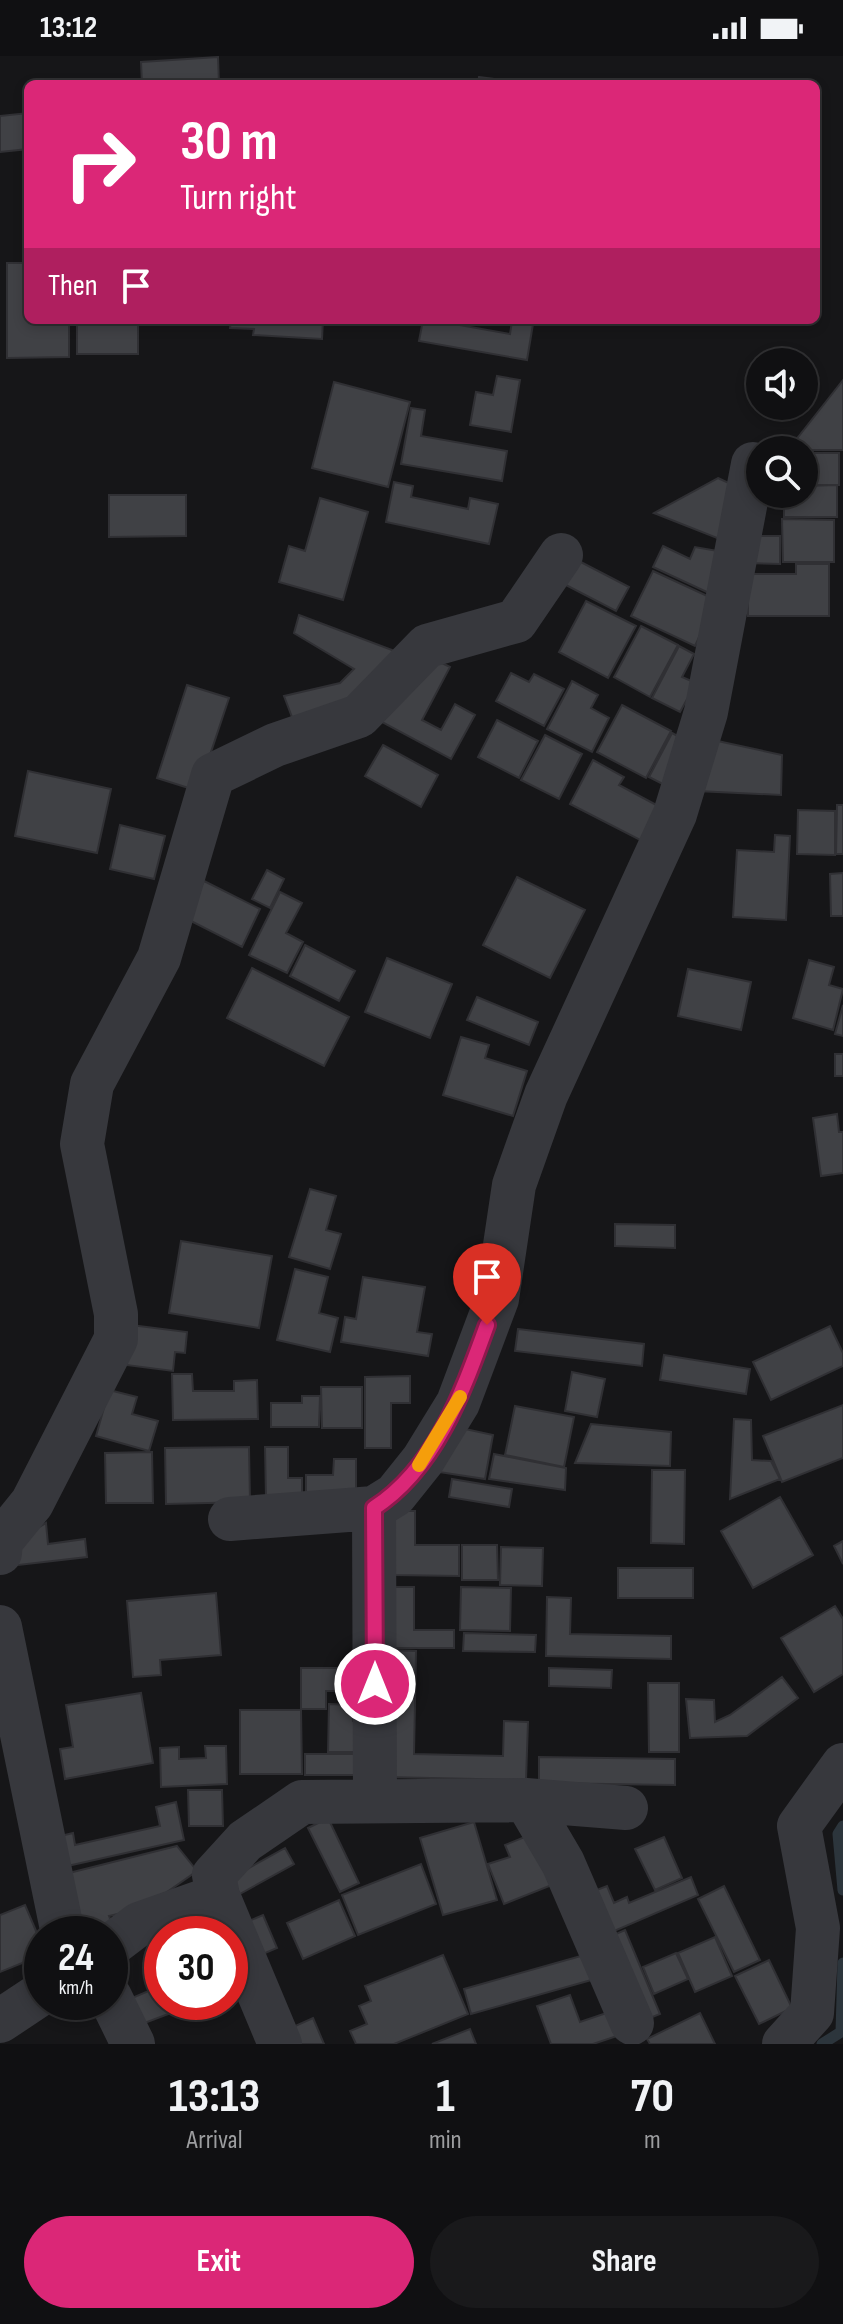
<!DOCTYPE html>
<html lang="en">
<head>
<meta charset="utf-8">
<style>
  :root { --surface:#101012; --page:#19191b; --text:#f1f3f6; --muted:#9c9d9f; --line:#303032; --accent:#db2777 }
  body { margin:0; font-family:"Sofia Sans Condensed",sans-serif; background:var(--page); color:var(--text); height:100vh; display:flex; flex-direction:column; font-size:30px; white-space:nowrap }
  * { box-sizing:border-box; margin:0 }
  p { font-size:26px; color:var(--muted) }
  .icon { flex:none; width:44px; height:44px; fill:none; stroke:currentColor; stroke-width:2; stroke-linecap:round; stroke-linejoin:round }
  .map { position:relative; height:1988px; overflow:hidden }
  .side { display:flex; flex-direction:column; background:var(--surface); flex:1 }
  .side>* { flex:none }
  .banner { position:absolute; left:24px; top:24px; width:796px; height:244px; border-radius:12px; box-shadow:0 4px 12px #0003,0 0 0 2px var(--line); background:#db2777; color:#fff; overflow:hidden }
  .buttons { position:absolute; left:746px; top:292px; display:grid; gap:16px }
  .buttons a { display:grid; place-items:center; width:72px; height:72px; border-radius:50%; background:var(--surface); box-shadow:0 4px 12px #0003,0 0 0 2px var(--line); font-size:40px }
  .speed { position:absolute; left:24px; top:1860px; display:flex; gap:16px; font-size:40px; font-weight:700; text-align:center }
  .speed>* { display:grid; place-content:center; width:104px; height:104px; border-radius:50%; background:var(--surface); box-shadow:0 4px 12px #0003,0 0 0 2px var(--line); line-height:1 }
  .speed small { font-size:20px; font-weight:400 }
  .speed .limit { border:12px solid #d22; background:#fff; color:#111 }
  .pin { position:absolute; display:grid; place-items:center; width:68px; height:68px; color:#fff; margin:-82px -34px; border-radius:50% 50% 50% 0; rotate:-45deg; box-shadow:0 0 8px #0007 }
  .pin .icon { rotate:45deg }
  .me { position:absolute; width:88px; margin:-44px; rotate:0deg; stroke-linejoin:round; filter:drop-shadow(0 0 6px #0008) }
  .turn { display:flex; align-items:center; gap:28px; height:168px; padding:0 24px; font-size:36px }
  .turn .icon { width:104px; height:104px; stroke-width:2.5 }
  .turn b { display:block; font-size:56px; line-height:68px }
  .then { display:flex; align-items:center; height:76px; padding:0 24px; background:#0003; gap:16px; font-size:30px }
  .eta { display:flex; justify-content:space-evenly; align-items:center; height:136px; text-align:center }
  .eta b { font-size:48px; font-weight:700; line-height:56px }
  .cta { display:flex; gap:16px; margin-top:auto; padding:16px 24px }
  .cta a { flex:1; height:92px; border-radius:48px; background:var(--accent); color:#fff; font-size:32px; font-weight:700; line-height:92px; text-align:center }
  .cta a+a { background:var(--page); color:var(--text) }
  .status { display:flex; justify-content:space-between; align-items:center; height:56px; padding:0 40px; background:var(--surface); direction:ltr }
  .status svg { height:22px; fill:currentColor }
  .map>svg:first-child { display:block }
</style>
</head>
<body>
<div class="status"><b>13:12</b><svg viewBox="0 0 49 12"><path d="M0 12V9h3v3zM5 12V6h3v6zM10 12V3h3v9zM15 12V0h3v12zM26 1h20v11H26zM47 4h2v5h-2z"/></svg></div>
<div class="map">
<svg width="843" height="1988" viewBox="0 0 843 1988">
  <rect width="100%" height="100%" fill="#161618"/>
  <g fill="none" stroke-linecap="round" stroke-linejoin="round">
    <path stroke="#2c353c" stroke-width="11" d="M843,1770l-5,8 5,56
      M822,1988l19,-12 2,-69"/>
  </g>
  <path fill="#404145" stroke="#303034" stroke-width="2" d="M218,1l1,27h-77l-1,-22z
    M479,21l24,3 -1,4h-24z
    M28,57v36l-28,3v-36z
    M7,207h18l3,57h41v37l-62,1z
    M77,264h61v34h-61z
    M231,264h92l-1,19 -69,-4 1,-6 -24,-1z
    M423,264h25v3l62,11 2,-13 21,3 -6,36 -108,-19z
    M497,320l23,4 -9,52 -41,-7 6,-33 17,3z
    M843,324v70h-55z
    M334,326l76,20 -22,85 -76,-19z
    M411,352l14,2 -4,26 86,15 -5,30 -101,-17z
    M804,397h35v32h-35z
    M718,422l15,7 -11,55 -68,-27z
    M394,426l19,4 -2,11 57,12 2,-11 28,6 -9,40 -103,-22z
    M837,429v32h-53v-23h20v-8z
    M109,439h77v41l-77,1z
    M320,442l48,14 -25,88 -64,-18 10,-36 16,5z
    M782,463l52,1v42h-51z
    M743,480h37v28l-37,-1z
    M663,490l27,13 5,-12 23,4 -7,43 -58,-27z
    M575,503l54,28 -13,24 -54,-28z
    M796,508h33v52h-81v-42h48z
    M653,515l63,29 -21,46 -64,-30z
    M586,545l50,25 -28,52 -49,-26z
    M299,559l109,41 -110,77 -14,-37 56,-13 14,-14 -60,-36z
    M641,570l37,19 -28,52 -36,-20z
    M679,590l15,8 -12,23 14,6 -16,29 -28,-14z
    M430,601l20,10 -28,53 19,10 14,-26 20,11 -24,44 -71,-38z
    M511,617l18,9 5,-8 30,15 -20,37 -48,-25z
    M572,625l26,14 -7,13 18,10 -17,34 -45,-23z
    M187,629l42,13 -31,93 -41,-13z
    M622,649l49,26 -25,47 -49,-26z
    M497,664l41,21 -19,37 -41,-21z
    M672,677l35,19 -23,43 -35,-18z
    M545,679l37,19 -23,45 -38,-19z
    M713,684l69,15 -1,40 -84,-4z
    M383,689l55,30 -17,32 -56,-31z
    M593,704l31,17 -5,8 43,23 -18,34 -74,-38z
    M28,715l83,18 -14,64 -82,-17z
    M837,749h6v49h-7z
    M798,754l37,1v44l-38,-1z
    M120,769l45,11 -11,43 -44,-10z
    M775,779l15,1 -4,84 -53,-3 4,-67 37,2z
    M267,814l17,9 -14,29 -18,-9z
    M843,817v43h-12l-1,-42z
    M517,821l68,33 -35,68 -67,-33z
    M204,825l56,28 -18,38 -57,-29z
    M280,836l22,11 -16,30 17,9 -16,31 -38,-18z
    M305,889l50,26 -16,30 -49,-25z
    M387,902l65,26 -22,54 -65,-26z
    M809,904l25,7 -5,18 14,4 -10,41 -40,-12z
    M252,912l97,49 -25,49 -97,-48z
    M688,913l63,13 -10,48 -63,-14z
    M477,941l61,25 -9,23 -62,-25z
    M843,949v31l-8,-2z
    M461,981l28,8 -4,13 42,13 -14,45 -70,-21z
    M835,998h8v22h-8z
    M837,1058l2,18h4v41l-22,3 -8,-58z
    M310,1133l26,7 -10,34 15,4 -11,35 -41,-12z
    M615,1168l60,1v23l-60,-2z
    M181,1185l91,15 -13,72 -90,-15z
    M295,1213l33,8 -9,36 19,5 -8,34 -53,-12z
    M363,1221l62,10 -8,45 15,2 -4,22 -87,-14 4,-25 11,2z
    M131,1269l56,7 -2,21 -10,-1 -2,19 -47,-6z
    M830,1270l13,27v13l-72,34 -18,-38z
    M518,1273l126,15 -2,22 -127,-15z
    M664,1299l86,14 -4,25 -86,-14z
    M572,1316l33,7 -8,38 -32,-6z
    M172,1318h20l1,17h41v-10l23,-1 1,39 -85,1z
    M410,1320v27h-19v45h-26v-71z
    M321,1331h41v41h-40z
    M109,1334l28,7 -5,17 26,7 -9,30 -53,-15z
    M302,1340h18l-1,31h-48v-24h31z
    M843,1349v53l-61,24 -19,-46z
    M515,1350l59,11 -10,50 -59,-12z
    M734,1363l17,1 1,40 19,1 9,18 -50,20z
    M591,1368l80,8 -1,34 -95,-3z
    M456,1371l37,8 -8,44 -46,-7z
    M249,1391l1,55 -84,2 -1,-56z
    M265,1391h23v31h14v20h-36z
    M152,1396l1,51h-47l-1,-50z
    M494,1398l72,14 -1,22 -76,-11z
    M334,1403h22v36l-50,1v-21h27z
    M652,1414h33l-1,74 -33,-1z
    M452,1423l60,10 -3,18 -60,-10z
    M780,1441l33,58 -60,33 -32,-57z
    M395,1455h20v34h44v31l-65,-1z
    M46,1467l2,21 37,-5 2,18 -77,9 -1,-21z
    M843,1485v23l-9,-18z
    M462,1489h35l1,35h-36z
    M501,1491l42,1 -1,38 -42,-1z
    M618,1512h75v30h-75z
    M391,1531h23v43h40v18h-63z
    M461,1531l50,1 -1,43 -50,-1z
    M216,1537l5,62 -61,5 1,15 -28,2 -6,-76z
    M547,1541l24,1 -1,36 101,2v23l-125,-3z
    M835,1550l8,13v55l-29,18 -33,-54z
    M464,1577l72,2 -1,17 -72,-1z
    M388,1594l28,1 -2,103 89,2 1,-35 24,1 -2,58 -141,-3z
    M301,1612h71l-18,23h-28v18h-25z
    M549,1612l63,2 -1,18 -62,-2z
    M782,1621l16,21 -51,38 -57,2 -4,-39 28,1 1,22 15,-7z
    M648,1627h31v69h-30z
    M141,1637l12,70 -88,16 -5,-30 13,-2 -7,-42z
    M329,1648l23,1 1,16h5v31h-30z
    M240,1654h61l1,64h-62z
    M205,1690h21l1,38 -66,3 -1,-39 19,-1v12l27,-1z
    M305,1698h56v21h-56z
    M539,1701l136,2v26l-136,-2z
    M188,1734h34l1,36h-34z
    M176,1746l8,38 -130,29 -6,-30 25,-6 2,12 85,-19 -4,-19z
    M328,1762l31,65 -19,9 -32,-64z
    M474,1766l23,78 -54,15 -23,-77z
    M537,1776l20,51 -53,21 -16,-40 22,-7 -5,-12z
    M664,1781l18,41 -27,12 -20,-41z
    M177,1790l20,25 -53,37 -35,8 5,13 -11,5h-27l-15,-59z
    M285,1792l9,16 -65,36 -9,-16z
    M421,1808l15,40 -78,31 -16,-40z
    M691,1821l7,18 -100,43 -17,-42 26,-10 7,17 13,-6 2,6z
    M724,1830l36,74 -26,12 -36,-73z
    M339,1844l16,36 -52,23 -16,-36z
    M25,1849l17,40v10l-42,17v-57z
    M263,1859l14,33 -26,11 -14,-33z
    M625,1874l35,84 -25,10 -35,-83z
    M715,1881l17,39 -37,16 -17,-39z
    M595,1896l7,25 -131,37 -7,-25z
    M676,1897l12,26 -34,15 -11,-27z
    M443,1899l25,59 -74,30h-38l-6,-13 17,-7 -8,-18 12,-5 -6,-15z
    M769,1904l23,48 -33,16 -24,-48z
    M153,1933l2,7 7,-3v9h38l-58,22 -10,-26z
    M570,1939l10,27 44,-15 8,24 -39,13h-42l-14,-38z
    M700,1957l15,31h-65l-3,-5z
    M313,1962l11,26h-35l-5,-13z
    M470,1973l6,15h-44z"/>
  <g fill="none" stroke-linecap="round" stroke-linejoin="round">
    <path stroke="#37383d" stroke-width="44" d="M374,1452l1,293
      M230,1463l144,-11 21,-13 28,-35 35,-57 39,-104 17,-114 32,-90 129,-281 31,-102 47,-248
      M0,1497l1,-12 31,-38 84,-164v-25l-34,-170 10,-60 67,-126 54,-183 62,-30 84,-29 68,-70 89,-25 45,-66
      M0,1571l63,307
      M526,1744l37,63 69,160
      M218,1840l62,148
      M110,1890l29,-22 79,-28 -4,-21 31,-34 57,-39 224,-2 100,8
      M110,1941l23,47
      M0,1965l42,-28
      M784,1988l28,-31 6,-85 -19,-102 44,-61"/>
  </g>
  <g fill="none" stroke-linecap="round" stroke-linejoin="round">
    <defs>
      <path id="route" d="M375,1628l-1,-176c62,-40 89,-117 113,-183"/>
    </defs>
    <use href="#route" stroke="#8e194d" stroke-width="20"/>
    <use href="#route" stroke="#db2777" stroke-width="14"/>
    <path stroke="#f59e0b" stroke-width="14" d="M419,1409l41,-68"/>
  </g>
</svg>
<div class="buttons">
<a><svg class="icon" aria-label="sound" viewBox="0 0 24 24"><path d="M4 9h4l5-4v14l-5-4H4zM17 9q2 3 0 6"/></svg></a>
<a><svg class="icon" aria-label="search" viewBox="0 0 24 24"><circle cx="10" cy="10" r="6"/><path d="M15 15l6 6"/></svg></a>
</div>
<div class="speed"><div>24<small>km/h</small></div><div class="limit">30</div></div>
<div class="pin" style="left:487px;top:1269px;background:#d93025"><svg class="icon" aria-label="arrive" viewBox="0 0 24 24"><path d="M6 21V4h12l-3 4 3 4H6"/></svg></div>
<svg class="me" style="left:375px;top:1628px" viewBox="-20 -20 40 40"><circle r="17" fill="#db2777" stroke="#fff" stroke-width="3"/><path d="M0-11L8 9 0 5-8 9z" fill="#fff"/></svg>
<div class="banner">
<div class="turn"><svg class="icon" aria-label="right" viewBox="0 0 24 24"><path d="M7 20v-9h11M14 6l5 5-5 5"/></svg><div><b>30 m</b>Turn right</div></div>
<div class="then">Then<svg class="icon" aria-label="arrive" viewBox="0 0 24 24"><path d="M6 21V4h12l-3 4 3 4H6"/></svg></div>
</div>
</div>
<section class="side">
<div class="eta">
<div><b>13:13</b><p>Arrival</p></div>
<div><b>1</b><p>min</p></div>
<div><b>70</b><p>m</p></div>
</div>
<div class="cta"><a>Exit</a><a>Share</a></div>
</section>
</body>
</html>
